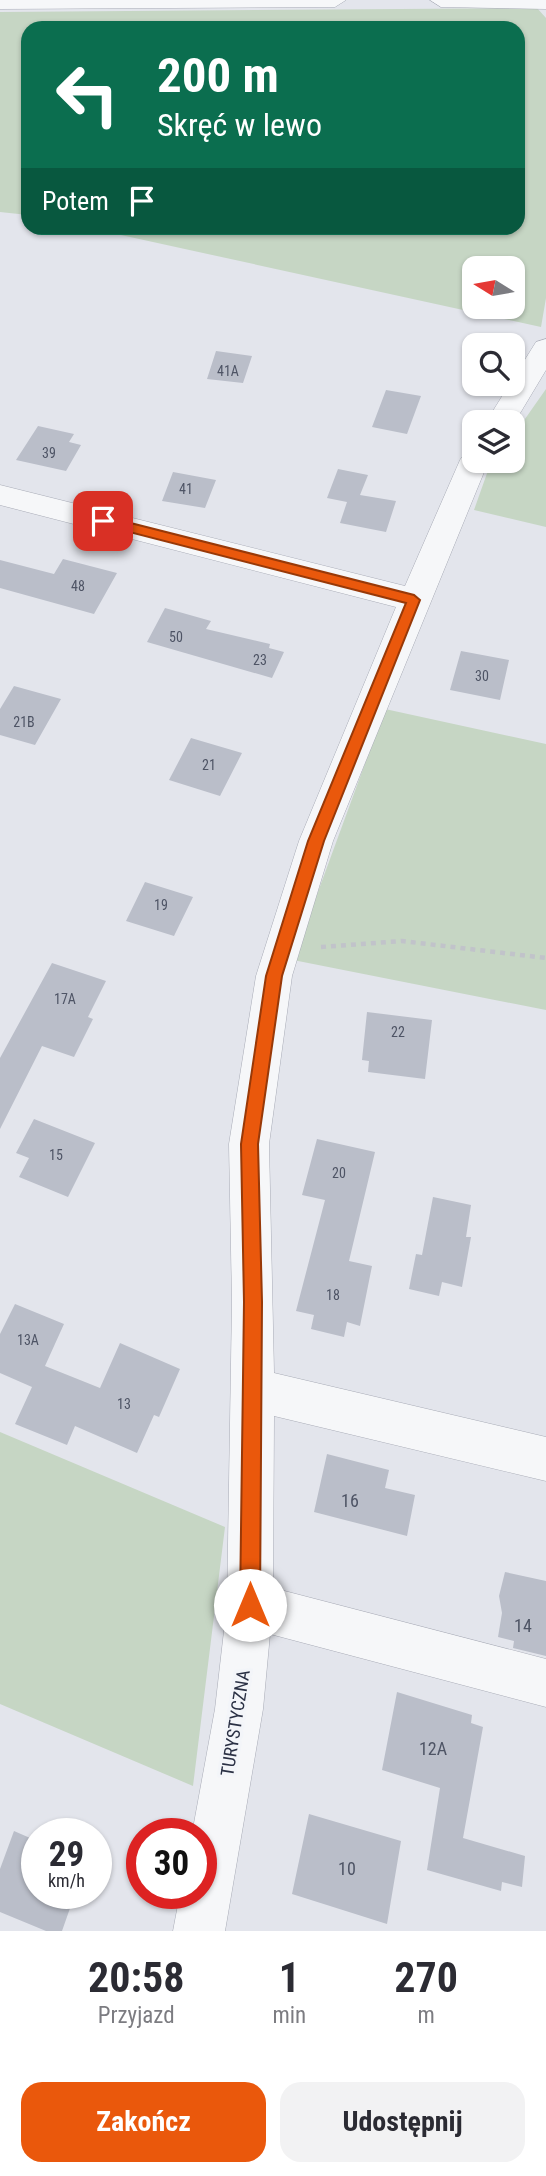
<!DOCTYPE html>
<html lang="pl">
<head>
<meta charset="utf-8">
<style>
  :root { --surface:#fff; --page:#f2f2f3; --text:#2b2b33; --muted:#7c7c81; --accent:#ea580c }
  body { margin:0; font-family:"Roboto Condensed",sans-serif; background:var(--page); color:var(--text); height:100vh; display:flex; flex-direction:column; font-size:26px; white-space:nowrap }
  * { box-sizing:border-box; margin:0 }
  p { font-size:23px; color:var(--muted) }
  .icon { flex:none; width:38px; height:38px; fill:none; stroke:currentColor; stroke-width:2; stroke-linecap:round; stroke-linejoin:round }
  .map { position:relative; height:1931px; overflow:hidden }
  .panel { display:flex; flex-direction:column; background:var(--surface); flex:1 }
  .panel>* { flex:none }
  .hud { position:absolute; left:21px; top:21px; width:504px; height:214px; border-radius:21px; box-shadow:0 2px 5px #0004; background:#0b6e4f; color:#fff; overflow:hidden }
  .needle { width:46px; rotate:281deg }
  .tools { position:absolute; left:462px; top:256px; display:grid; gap:14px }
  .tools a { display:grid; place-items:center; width:63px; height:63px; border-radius:14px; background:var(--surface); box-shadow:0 2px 5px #0004; font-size:35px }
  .speed { position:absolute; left:21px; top:1818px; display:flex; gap:14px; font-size:35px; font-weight:700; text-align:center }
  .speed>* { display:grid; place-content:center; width:91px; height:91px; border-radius:50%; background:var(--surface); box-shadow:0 2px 5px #0004; line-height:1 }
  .speed small { font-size:18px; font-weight:400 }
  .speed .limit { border:10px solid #d22; background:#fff; color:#111 }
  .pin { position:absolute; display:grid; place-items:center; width:60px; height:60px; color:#fff; margin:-30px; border-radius:14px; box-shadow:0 4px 10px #0006 }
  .me { position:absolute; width:77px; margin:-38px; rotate:0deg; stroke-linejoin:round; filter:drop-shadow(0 0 5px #0008) }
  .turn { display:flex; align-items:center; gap:24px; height:147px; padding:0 21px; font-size:32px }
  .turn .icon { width:91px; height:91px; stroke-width:2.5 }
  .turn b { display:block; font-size:49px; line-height:60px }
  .then { display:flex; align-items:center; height:66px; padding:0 21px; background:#0003; gap:14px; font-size:26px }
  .eta { display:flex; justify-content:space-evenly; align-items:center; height:119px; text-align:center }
  .eta b { font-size:42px; font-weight:700; line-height:49px }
  .cta { display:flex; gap:14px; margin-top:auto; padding:14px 21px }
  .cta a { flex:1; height:80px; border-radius:21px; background:var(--accent); color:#fff; font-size:28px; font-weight:700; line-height:80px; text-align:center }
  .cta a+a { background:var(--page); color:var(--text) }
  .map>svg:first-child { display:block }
</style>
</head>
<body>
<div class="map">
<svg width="546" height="1931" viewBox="0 0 546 1931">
  <rect width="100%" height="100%" fill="#e3e5ec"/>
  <path fill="#c6d6c4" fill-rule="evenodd" d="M537,8l9,10v280l-5,29 -452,-99h429v-200h-490v187l-28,-3v-200zM474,268h39v38h-39z
    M546,389v138l-72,-17 17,-48 22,-2v-24z
    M385,709l161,35v266l-253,-50z
    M0,1432l225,95 -32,259 -193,-82z"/>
  <path fill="#babec9" d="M216,351l36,5 -9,27 -36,-4z
    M386,390l35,6 -14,38 -35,-7z
    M38,426l36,8 -5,8 12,3 -15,26 -50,-11z
    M338,469l30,6 -8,20 36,6 -10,31 -46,-9 7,-21 -20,-4z
    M173,472l43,8 -11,28 -43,-7z
    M63,559l54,14 -23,41 -94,-26v-28l54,14z
    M165,608l46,13 -5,8 64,15 -1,4 15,4 -12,26 -125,-36z
    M461,651l48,9 -9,40 -50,-10z
    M14,686l47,13 -26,46 -35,-10v-26z
    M191,738l51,15 -22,43 -51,-16z
    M145,882l48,15 -19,39 -48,-15z
    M52,963l54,18 -18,36 5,2 -19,38 -32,-11 -42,83v-71z
    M367,1012l65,8 -7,59 -57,-7 1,-11 -7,-1z
    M34,1119l61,24 -27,54 -49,-20 10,-19 -13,-5z
    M317,1139l58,13 -26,109 23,5 -12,60 -13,-4 -3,15 -33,-8 3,-14 -18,-4 29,-111 -23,-5z
    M433,1197l38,8 -5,32h5l-9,50 -20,-5 -3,14 -30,-7 7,-35 6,1z
    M15,1304l49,20 -19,42 55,22 20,-45 60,26 -21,48 -5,-2 -17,38 -62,-27 -8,19 -52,-21 17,-37 -32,-14v-39z
    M327,1454l62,16 -4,18 30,7 -8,41 -93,-24z
    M505,1572l41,9v75l-33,-8 1,-7 -16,-4 4,-24 -3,-17z
    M397,1692l75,23 -1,8 12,4 -20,111 62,18 -3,31 -20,-5 -1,9 -74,-21 13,-82 -58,-18z
    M309,1814l92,27 -14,83 -95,-30z
    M14,1831l23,10v53h38l-13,37h-16l-46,-19v-43z"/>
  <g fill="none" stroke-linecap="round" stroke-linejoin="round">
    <defs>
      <path id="minor" d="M0,0h346l-11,7 -335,2z
        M430,0h116v9l-105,-2z
        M546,339v31l-33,55v-3h-27l50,-80z
        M474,450v10h15l-156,381 -41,135 -23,168 5,229 272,64v44l-272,-65 -1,172 273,71v48l-276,-73 -7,75 -38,222h-52l7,-37h21v-60h-9l23,-125 12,-104 5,-303 -3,-158 27,-168 43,-135 97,-234 -396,-102v-20l405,101 55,-126 5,-7z"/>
    </defs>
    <use href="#minor" stroke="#a8abb6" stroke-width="1"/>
    <path stroke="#c1c3ca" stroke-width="4.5" stroke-dasharray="5 5" stroke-linecap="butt" d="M321,947l81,-6 144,17"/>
    <use href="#minor" fill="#f6f7f9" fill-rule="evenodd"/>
  </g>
  <path fill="#ea580c" stroke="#983908" stroke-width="2" d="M103,516l311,79 6,5 -96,241 -42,135 -24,168 4,158 -2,303 -2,7 -8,3 -7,-3 -3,-7 4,-303 -3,-158 25,-168 42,-135 98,-238 -308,-79 -2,-3z"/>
  <g text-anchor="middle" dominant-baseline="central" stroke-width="7" stroke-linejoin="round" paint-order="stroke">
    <g font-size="14" fill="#4e5465">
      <text x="228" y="371">41A</text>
      <text x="49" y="453">39</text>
      <text x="186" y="489">41</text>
      <text x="78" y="586">48</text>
      <text x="176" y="637">50</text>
      <text x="260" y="660">23</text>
      <text x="482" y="676">30</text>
      <text x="24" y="722">21B</text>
      <text x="209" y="765">21</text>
      <text x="161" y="905">19</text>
      <text x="65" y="999">17A</text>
      <text x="398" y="1032">22</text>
      <text x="56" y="1155">15</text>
      <text x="339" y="1173">20</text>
      <text x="333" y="1295">18</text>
      <text x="28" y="1340">13A</text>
      <text x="124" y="1404">13</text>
    </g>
    <g font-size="18" fill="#4e5465">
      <text x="350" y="1500">16</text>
      <text x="523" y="1625">14</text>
      <text x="433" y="1748">12A</text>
      <text x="347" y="1868">10</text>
    </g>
    <g font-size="18" fill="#2a3044" stroke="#f3f5f9">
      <text transform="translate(235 1723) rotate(-81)">TURYSTYCZNA</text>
    </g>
  </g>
</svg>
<div class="tools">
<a><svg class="needle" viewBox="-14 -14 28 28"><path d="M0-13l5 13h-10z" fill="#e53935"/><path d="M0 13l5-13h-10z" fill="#7c7c81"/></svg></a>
<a><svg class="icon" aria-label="search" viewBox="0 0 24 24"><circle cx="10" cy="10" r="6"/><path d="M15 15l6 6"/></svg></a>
<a><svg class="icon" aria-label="layers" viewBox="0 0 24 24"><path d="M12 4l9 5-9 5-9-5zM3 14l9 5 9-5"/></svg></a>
</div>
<div class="speed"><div>29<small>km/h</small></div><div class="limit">30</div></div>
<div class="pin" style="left:103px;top:521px;background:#d93025"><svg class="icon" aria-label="arrive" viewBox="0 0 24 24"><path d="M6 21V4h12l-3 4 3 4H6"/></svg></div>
<svg class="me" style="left:250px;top:1605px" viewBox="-20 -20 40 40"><circle r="19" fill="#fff"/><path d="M0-13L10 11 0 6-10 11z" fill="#ea580c"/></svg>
<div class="hud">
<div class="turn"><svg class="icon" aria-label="left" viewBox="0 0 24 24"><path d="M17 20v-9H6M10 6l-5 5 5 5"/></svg><div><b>200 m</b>Skręć w lewo</div></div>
<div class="then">Potem<svg class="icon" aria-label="arrive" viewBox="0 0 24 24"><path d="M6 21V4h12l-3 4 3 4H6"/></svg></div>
</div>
</div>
<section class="panel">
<div class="eta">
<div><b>20:58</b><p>Przyjazd</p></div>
<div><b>1</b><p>min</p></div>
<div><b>270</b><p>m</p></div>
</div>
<div class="cta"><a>Zakończ</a><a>Udostępnij</a></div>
</section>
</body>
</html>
